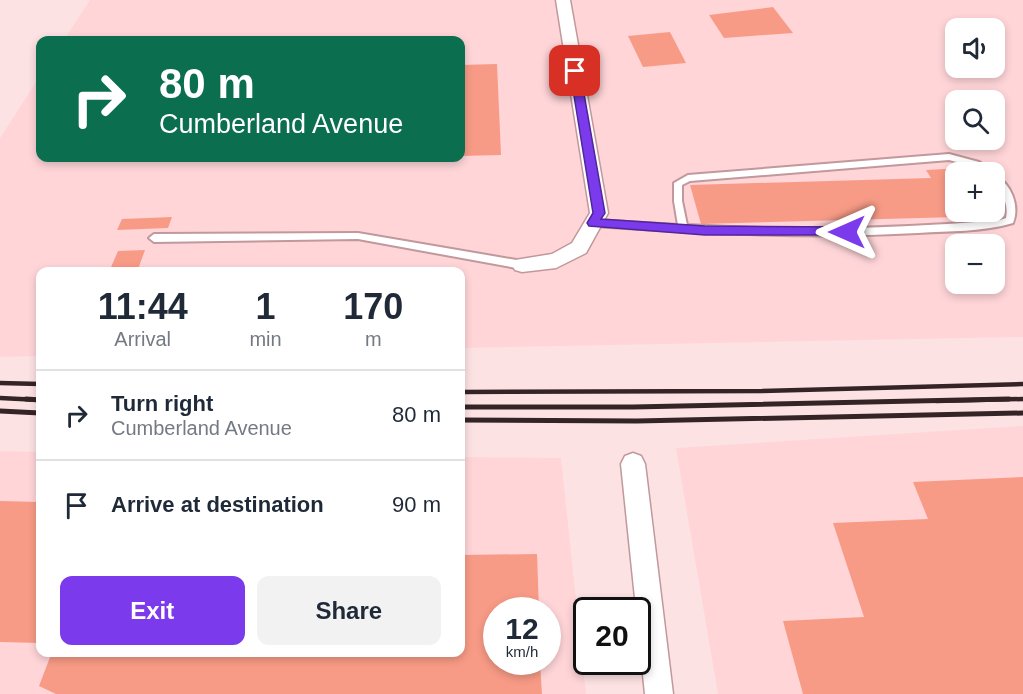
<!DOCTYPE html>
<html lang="en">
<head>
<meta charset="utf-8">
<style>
  :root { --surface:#fff; --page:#f2f2f3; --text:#1f2937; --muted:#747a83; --line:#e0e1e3; --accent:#7c3aed }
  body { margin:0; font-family:Arial,sans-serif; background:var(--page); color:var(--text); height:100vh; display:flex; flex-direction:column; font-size:22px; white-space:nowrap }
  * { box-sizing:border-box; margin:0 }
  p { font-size:20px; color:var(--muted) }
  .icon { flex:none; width:33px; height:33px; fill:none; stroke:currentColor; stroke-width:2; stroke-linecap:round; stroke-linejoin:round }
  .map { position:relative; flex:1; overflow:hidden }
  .details { position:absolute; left:36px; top:267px; width:429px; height:390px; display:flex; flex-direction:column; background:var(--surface); border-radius:12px; box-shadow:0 3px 9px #0003 }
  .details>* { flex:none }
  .hud { position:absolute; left:36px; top:36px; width:429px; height:126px; border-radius:12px; box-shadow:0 3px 9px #0003; background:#0b6e4f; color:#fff; overflow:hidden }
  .buttons { position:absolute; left:945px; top:18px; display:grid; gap:12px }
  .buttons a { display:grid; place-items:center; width:60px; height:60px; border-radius:12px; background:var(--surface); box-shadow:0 3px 9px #0003; font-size:30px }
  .speed { position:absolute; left:483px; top:597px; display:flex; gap:12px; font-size:30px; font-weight:700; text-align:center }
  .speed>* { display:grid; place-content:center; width:78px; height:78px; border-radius:50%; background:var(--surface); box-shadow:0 3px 9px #0003; line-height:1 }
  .speed small { font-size:15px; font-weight:400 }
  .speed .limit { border:3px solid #111; border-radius:9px; background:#fff; color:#111 }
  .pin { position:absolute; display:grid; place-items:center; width:51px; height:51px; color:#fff; margin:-26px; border-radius:12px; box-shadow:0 3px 9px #0006 }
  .me { position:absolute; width:66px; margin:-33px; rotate:270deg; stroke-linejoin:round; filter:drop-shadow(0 0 4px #0008) }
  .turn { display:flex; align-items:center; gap:21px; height:126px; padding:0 24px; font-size:27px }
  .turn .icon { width:78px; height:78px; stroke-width:2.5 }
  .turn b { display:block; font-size:42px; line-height:51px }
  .eta { display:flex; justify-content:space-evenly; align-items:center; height:102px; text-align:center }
  .eta b { font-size:36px; font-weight:600; line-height:42px }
  .action { display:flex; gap:12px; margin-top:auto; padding:12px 24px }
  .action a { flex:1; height:69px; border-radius:12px; background:var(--accent); color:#fff; font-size:24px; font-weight:600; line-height:69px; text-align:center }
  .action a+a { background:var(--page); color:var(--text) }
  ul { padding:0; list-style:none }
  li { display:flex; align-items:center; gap:18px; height:90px; padding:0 24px; border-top:2px solid var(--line) }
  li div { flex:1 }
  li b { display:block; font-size:22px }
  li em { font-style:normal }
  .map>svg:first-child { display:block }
</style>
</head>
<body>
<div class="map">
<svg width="1023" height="694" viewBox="0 0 1023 694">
  <rect width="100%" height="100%" fill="#fde2e4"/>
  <path fill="#ffd5d8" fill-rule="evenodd" d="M90,0h933v337l-562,11 -1,-76h-420v84l-40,1v-219l40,-62v82h420v-118h-396zM956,28h38v40h-38zM956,100h38v40h-38zM956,172h38v40h-38zM956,244h38v40h-38z
    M1023,426v268h-305l-42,-246z
    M0,451l40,1v200h420l1,-195 100,1 25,236h-586zM496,610h52v52h-52z"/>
  <path fill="#f89b86" d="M773,7l20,26 -69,5 -15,-23z
    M670,32l16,31 -43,4 -15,-31z
    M497,64l4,91 -41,1v-91z
    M964,168l3,4h-11v40h36l3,4 -294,8 -11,-39 241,-7 -5,-8z
    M172,217l-4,11 -51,2 5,-11z
    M145,250l-8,22h-28l9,-21z
    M1023,477v217h-220l-20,-73 81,-4 -31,-94 95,-4 -15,-37z
    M0,501l40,1v141l-40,-1z
    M537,554l2,56h-43v52h44l2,32h-486l-17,-8 13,-34h408v-97z"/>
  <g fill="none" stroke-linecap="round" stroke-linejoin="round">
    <defs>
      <path id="service" d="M949,154l30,8 14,10h-10l-10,-6 -24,-6 -259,21 -8,4v16l5,24c104,6 209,4 313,-5l6,-2c4,-23 -12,-26 -12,-44 17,10 26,31 19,49 -30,9 -64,8 -95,10 -109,6 -217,0 -325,-7l-5,-3 5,-3 85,5 -4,-24v-18l14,-8z
        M358,233l164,28 5,4 -5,4 -164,-30 -204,3 -5,-4 5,-4z"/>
      <path id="minor" d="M556,0h14l38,213 -22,40 -30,15 -34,4 -7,-2 -3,-5 3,-5 37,-6 20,-11 18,-30z
        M633,453l8,3 4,8 28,230h-28l-24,-230 4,-8z"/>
    </defs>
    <use href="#service" stroke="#c1989b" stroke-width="4"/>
    <use href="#minor" stroke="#c1989b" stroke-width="3"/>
    <use href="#service" fill="#fff" fill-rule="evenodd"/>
    <use href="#minor" fill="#fff" fill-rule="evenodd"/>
    <path stroke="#342426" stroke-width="4.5" d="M0,383l40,1
      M460,392l302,-1 261,-7
      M0,398l40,2
      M936,401l87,-2"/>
    <path stroke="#342426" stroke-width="5" d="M26,399l14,1
      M460,407h173l376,-8
      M0,411l40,2
      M460,420l177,1 386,-8"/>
  </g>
  <path fill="#7c3aed" stroke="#51269a" stroke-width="1.5" d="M575,68l5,3 25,142 -4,6 104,7 142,1 6,5 -2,3h-146l-116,-9 -2,-3 6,-10 -23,-142z"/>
</svg>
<div class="buttons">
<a><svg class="icon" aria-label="sound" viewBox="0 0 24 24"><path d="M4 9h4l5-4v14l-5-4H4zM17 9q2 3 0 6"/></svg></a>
<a><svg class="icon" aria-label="search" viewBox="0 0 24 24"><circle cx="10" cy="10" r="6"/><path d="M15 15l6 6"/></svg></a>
<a>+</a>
<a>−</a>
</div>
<div class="speed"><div>12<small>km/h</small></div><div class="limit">20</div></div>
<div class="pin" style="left:575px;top:71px;background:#d93025"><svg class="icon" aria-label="arrive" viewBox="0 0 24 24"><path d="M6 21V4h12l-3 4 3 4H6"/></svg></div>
<svg class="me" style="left:847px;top:232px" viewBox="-20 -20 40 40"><path d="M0-17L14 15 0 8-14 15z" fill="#7c3aed" stroke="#fff" stroke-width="4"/></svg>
<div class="hud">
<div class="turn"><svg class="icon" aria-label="right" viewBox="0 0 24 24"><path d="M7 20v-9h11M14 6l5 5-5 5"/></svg><div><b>80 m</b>Cumberland Avenue</div></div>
</div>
<section class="details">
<div class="eta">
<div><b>11:44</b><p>Arrival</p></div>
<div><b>1</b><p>min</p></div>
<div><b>170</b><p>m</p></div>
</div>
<ul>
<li><svg class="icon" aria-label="right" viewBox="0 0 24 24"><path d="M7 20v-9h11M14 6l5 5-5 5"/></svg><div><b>Turn right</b><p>Cumberland Avenue</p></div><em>80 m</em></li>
<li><svg class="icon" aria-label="arrive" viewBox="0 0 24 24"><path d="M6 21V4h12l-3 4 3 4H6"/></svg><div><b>Arrive at destination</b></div><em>90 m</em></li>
</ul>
<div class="action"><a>Exit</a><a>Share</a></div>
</section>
</div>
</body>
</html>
